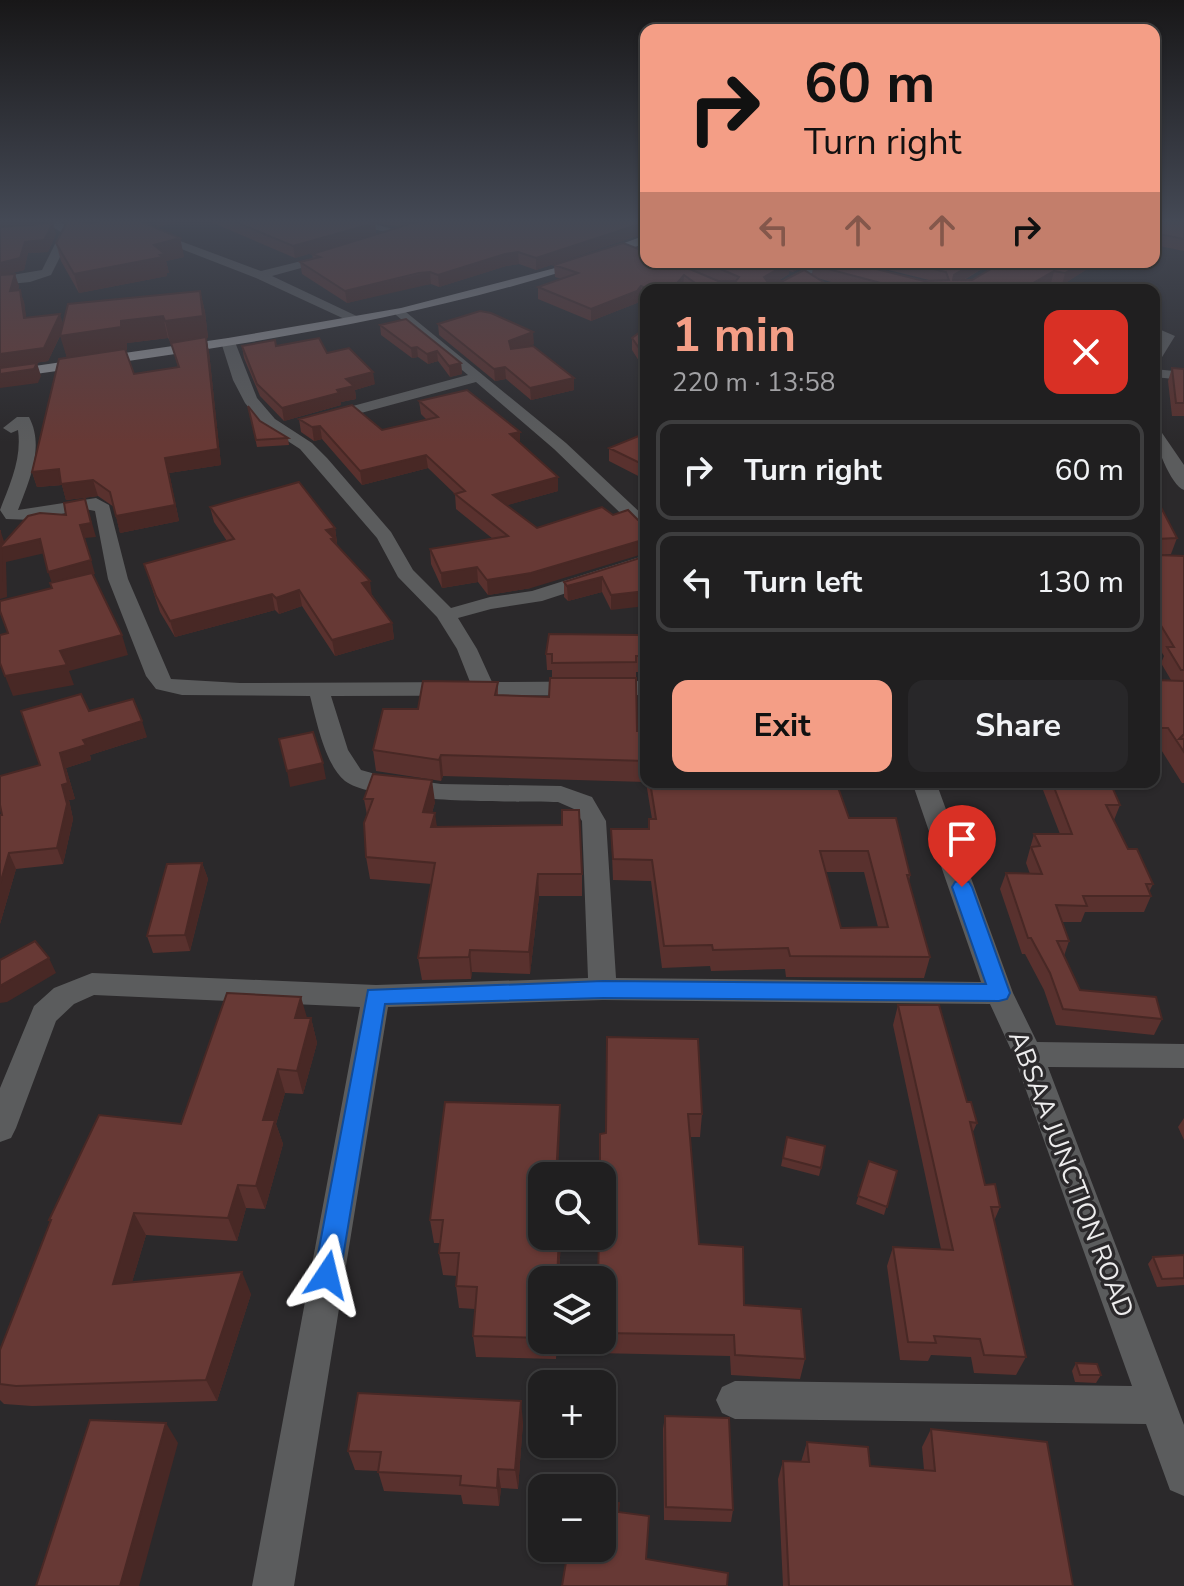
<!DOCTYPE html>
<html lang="en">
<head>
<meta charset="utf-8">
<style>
  :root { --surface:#201f20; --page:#282729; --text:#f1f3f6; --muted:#a2a2a5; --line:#3d3d3e; --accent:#f49e86 }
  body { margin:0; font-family:"Nunito Sans",sans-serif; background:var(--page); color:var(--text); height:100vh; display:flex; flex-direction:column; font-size:30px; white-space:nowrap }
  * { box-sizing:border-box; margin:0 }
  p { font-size:26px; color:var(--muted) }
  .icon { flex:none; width:44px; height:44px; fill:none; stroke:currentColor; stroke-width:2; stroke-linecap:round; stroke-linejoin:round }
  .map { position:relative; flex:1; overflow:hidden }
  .panel { position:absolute; left:640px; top:284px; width:520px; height:504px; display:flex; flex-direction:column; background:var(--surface); border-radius:16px; box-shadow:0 2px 6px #0004,0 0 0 2px var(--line) }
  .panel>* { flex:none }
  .top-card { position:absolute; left:640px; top:24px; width:520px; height:244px; border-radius:16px; box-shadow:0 2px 6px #0004,0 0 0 2px var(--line); background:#f49e86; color:#111; overflow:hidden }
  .buttons { position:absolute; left:528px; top:1162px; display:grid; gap:16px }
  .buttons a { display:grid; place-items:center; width:88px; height:88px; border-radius:16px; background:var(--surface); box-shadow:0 2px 6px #0004,0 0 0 2px var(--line); font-size:40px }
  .pin { position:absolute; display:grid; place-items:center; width:68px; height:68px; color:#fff; margin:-82px -34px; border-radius:50% 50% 50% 0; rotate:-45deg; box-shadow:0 0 8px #0007 }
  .pin .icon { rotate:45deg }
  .me { position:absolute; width:88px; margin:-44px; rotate:10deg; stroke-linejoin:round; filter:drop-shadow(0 0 6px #0008) }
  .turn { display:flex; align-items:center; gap:28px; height:168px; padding:0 32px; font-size:36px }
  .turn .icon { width:104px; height:104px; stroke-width:2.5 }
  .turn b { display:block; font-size:56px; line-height:68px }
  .lanes { display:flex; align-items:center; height:76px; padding:0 32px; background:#0003; justify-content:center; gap:40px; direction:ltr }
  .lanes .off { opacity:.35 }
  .round { display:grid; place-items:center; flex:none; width:84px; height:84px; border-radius:16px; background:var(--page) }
  .summary { display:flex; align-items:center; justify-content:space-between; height:136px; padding:0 32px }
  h1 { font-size:48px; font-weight:700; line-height:60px; color:var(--accent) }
  .action { display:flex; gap:16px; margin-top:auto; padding:16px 32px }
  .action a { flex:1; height:92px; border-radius:16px; background:var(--accent); color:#111; font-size:32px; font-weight:700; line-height:92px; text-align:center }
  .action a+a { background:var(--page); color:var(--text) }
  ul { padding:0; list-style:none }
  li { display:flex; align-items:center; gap:24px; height:100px; margin:0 16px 12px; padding:0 16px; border:4px solid var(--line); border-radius:16px }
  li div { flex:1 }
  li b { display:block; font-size:30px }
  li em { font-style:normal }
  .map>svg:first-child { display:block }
</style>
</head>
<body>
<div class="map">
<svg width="1184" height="1586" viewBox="0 0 1184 1586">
  <rect width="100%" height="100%" fill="#2b292b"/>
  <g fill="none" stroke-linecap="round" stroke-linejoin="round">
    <path fill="#5b5c5d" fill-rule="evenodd" d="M41,220h15l22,12 21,4 -6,3 -23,-2 -19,38 -21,7 -30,3v-8l42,-7 19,-38z
      M339,220h22l49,14 -6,3z
      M148,232h8l105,39 73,-18v6l-62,17 91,43 -12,3 -95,-44 -108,-42z
      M817,262h15l-50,28h-16z
      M984,262h22l3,3 -6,4z
      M401,308l165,135 80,75v15l-6,-1 -86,-83 -78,-67 -141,38h-12v-6l145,-39 -72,-60 -2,-3z
      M1154,327l21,9 -16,26 -5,1v-16l6,-9 -6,-2z
      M228,338l7,4 22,56 18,21 37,24 15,15 64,74 22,38 38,38 39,-11 42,-6 114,-36v12l-104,34 -51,8 -33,9 19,31 15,33 154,-1v14l-315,1 17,54 13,20 18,5 62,9 120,2 31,11 14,24 10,157 365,4 -69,-200h24l77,211 24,49 147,2v24l-136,-1 136,358v71l-14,-6 -24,-66 -411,-5 -13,-6 -6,-13 6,-13 13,-6 397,5 -119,-332 -23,-50 -387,-4 -215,7 -94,579h-42l108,-579 -266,-12 -20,9 -18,17 -40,107 -5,10 -11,4v-54l34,-82 20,-18 38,-15 284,12 212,-7 -6,-157 -8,-12 -16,-7c-42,-1 -183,2 -213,-21 -20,-16 -29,-62 -35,-85l-128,-1 -26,-6 -10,-13 -38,-97 -13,-68 -10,-2 -52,11 -27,-1 -6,-9c10,-26 22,-51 18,-80l-7,3 -8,-5 14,-11h12c16,30 0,64 -11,93l78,-12 13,7 19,74 43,100 69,4 230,-1 -13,-33 -20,-32 -39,-40 -21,-39 -77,-89 -37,-24 -18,-22 -12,-23 -12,-38z
      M1154,369l30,3v8l-30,-3z
      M1154,428l6,2 24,35v25c-13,-4 -30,-48 -30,-62z"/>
    <path fill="#8c8c8f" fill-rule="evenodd" d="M646,235v8c-208,78 -428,105 -646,136v-8l228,-33 173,-30 158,-41z"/>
  </g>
  <path fill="#59312e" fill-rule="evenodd" d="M57,220h81l42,18 4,19 -18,4 3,12h-2v3l-88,17 -18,-32 -5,-18 11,-20z
    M206,220h440v13l-110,37 -17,-6 -13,2 -67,21 -8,-3 -11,1 -73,18 -45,-29 -2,-12 13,-3 -1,-5 90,-27 -27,-4 1,11 -81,24z
    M1154,220h30v31l-30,-6z
    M0,227l56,7 -8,18 -20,1 -4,17 -17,4 12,12 -1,4 6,12 2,16 37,6 137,-33 5,21 3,26h-2l3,14 12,113 -52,8 10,48 -59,12 -6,-26 -16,-11 -32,4 -4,-15 -25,2 -5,-15 35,-114 -6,-24 -13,27 -48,7zM168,338l3,5 7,24 -44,7 -9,-24h2v-7z
    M646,234v17l-4,-3v-12z
    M646,252l72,29 -42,-19h135l-18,10 -4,-1v3l-11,7 34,-6 1,-10 5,-3h175l-29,18h8l126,-18 -36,23 -11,-2 -12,7h-179l-43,-12 19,12h-149l-4,-2 -2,2h-35v11l-5,-2 -4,4 -46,18 -53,-22v-12l23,-8 -6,-2 -1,-12zM872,266l57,14 -5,1 -55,-14z
    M438,324l96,20 -10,3 50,31v12l-43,10 -25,-21 -11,2 -56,-46z
    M380,325l81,38 1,11 -12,3 -12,-16 -10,3 -10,-7 -6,1 -31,-23z
    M632,338h14v34l-14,-22z
    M242,346h34l51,7 48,31 -20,6 1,9 -15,3v3l-57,16 -24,-25 -16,-38z
    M1172,368l12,1v47h-12l-4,-35z
    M419,401l101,31v11l38,34v14l-51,14 24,83 -43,7 -10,-13 -36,6 -11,-24 -1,-15 63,-10 -37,-30 -1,-15 -27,-26 -66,17 -40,-46 -8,2 -13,-9 -2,-13 83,11 45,-10 -6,-6z
    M248,406l12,15 28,17 1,7 -32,2z
    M646,433v47l-37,-19v-13z
    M1154,494l23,44 -6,16 -14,1 27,1v227h-2l-22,-35h-6v-68h17l-10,-17 3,-7 -10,-16z
    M210,507l125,21 2,15 -1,1 56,79 2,16 -59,17 -33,-50 -23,8 -4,-4 -100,27 -15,-25 -16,-48 83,-23 -13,-19z
    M646,556l-35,54 -9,-18 -34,9 -4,-4v-15z
    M640,635v37h-4l1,59h9v51h190l13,36 61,57 -1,7 21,75 -6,21 -138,-1 -1,-8 -74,2 -1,-5 -48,2 -11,-87 -38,-1 -2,-51h37l1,-10h3l-6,-37 -203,-6 -2,5 -65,-10 -3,-21 45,-41 80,-27v13l51,2 3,-19v-8h-5l-1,-16zM826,872h38l14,55 -37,1z
    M89,711l58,26 -57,18 1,5 -25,8 9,31 -6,1 4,19 -10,45 -47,5 -16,55v-109h2l38,-50z
    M1031,782h79l10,23 -6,15 14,29 25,35 -4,8 2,4 -7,16h-59l-4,10h-19l7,19 -5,15 16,34 82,29 -8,16 -98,-10 -12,-35 -19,-36h-3l-22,-65 6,-16 24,1 -4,-11 8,-29h26l-17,-44h-10z
    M364,799l71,3 -3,11 5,14 145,47v22h-43l-9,78 -58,-2 -1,7 -49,1 -4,-22 14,-74 -62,-5 -4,-22 1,-42z
    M202,863l6,16 -18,72 -37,2 -6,-17z
    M898,1005l69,97 10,21 -5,11 13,51 15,22 -6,14 32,136 -10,18 -42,-2 -3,-16 -40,-2 -3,6 -28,-1 -13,-94 6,-19 48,2 -48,-224z
    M307,1018h4l6,25 -14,51 -18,-1 -9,31 7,20 -18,65 -19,-1 -9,33 -91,-6 -14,47 119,12 -34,107 -185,5 -28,-2 -4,-4v-50l50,-128 -1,-2 132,-96z
    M607,1037l95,77 -2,23h-10l9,107 45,61 61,54 -5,20 -69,-4 -1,-19 -133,-3v-13h5z
    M1184,1118v22l-6,-13z
    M560,1129l-18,107h19l-2,44h-17v60h15l-1,19 -80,-2 -3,-21 2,-27 -16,-1 -3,-22 1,-10 -14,-1 -4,-22 1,-10h-6l-4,-23z
    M787,1137l34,31 -2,8 -38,-10z
    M869,1161l28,10 -13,44 -28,-11z
    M1184,1255v30l-27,2 -9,-23 5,-7z
    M1076,1363l25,12 -5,8 -21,-1 -3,-11z
    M665,1416l68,94 -2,12 -67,-2 -1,-91z
    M523,1422l-5,67 -17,-1 -2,18 -36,-2 -2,-9 -77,-4 -6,-20 -23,-1 -7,-19z
    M931,1429l142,157h-290l-5,-107 5,-18 18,1 6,-20 63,24 54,4 -2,-23z"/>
  <path fill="#482825" d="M0,220h40l1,4 -41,3z
    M155,220h28l-26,8z
    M401,220h37l-36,7z
    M646,222v11l-110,37v-12z
    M53,223l3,11 -8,18 -20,1 -4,17 -24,6v-13l25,-21z
    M375,223l1,11 -81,24 -2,-12z
    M180,238l4,19 -18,4 3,12h-2v3l-88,17 -5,-19 80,-29z
    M518,252l1,12 -13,2 -67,21 -1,-12 67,-21z
    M790,262l-1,12 -26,15 1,-12z
    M794,262h17l-18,10z
    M976,262h17l-42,25 3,-12z
    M1083,262h15l-36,23 3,-12z
    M1054,271l-3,12 -12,7h-18z
    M430,272l1,12 -84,19 -2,-12z
    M15,274l4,12 -5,17 -4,-12z
    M684,275l-1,13 -2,2h-10z
    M641,286v13l-4,4 -46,18v-12z
    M20,290l4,12 4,29 -4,-13z
    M200,291l5,21 3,26h-2l3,14 12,113 -52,8 10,48 -59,12 -4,-17 49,-58 41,-120 -36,5 -5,-22z
    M60,314l4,13 -16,34 -48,7v-14z
    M163,316l5,22 -41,5v7l-60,8 -7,-22 61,-15z
    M533,332l1,12 -24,9 -1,-12z
    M417,347l1,10 -6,1 -1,-10z
    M437,351l1,10 -10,3 -1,-10z
    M37,363l4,13 -3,7 -38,5v-14z
    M461,363l1,11 -12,3 -1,-11z
    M505,367l1,12 -11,2 -1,-12z
    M373,372l2,12 -20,6 1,9 -15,3v3l-57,16 -2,-13 55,-18 9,-11z
    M574,378v12l-43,10 -1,-12z
    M320,426l2,13 -8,2 -2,-14z
    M520,432v13l-10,-11z
    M426,455l2,13 -66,17 -2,-14z
    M59,469l34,11 5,16 -32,4 -4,-15 -25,2 -5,-15z
    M558,477v14l-64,18 -1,-14z
    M85,499l11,38 -11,1 10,36 -42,12 -5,-14 32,-47z
    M335,528l2,15 -2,1 -9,-14z
    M0,530l5,14 35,-5 5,14 -39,9 1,35 -7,2z
    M646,539v14l-115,35 -43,7 -1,-15z
    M477,567l1,15 -36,6 -1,-15z
    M602,577v15l-34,9 -1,-15z
    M370,581l2,15 -10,-13z
    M299,590l3,16 -23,8 -3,-16z
    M646,591v15l-35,4v-15z
    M272,594l3,16 -100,27 -5,-16z
    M392,623l2,16 -59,17 -3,-16z
    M122,635l6,20 -59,16 5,14 -61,11 -8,-20 55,-25z
    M142,721l5,16 -57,18 1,5 -25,8 9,31 -6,1 4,19 -10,45 -6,-16 5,-63 -2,-32 23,-13z
    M441,755l2,21 -2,5 -2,-21z
    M323,763l3,16 -36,8 -3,-16z
    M432,780l3,22 -9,32 -3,-22z
    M435,813l3,22 -7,-8z
    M9,853l7,16 -16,55v-40z
    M202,863l6,16 -18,72 -5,-16z
    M538,874l1,22 -9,78 -1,-22z
    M470,950l2,22 -1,7 -2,-22z
    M49,958l7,15 -49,29 -7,1v-17z
    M301,997l7,24 -13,-3z
    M311,1018l6,25 -14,51 -6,-23z
    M278,1069l7,24 -9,31 7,20 -18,65 -9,-23 7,-66z
    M560,1105v24l-2,47h-2z
    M238,1185l8,23 -9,33 -9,-23z
    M134,1213l12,22 -21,71 -12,-22z
    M559,1236h2l-2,44h-2z
    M242,1272l9,22 -34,107 -11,-21z
    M521,1401l2,21 -5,67 -3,-19z
    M166,1423l12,20 -39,143h-19z
    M498,1469l3,19 -2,18 -2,-18z"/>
  <path fill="#673935" stroke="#482825" stroke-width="2" fill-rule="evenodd" d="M68,220l24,3 14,-3h32l42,18 -26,7 11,9 -5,1 3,2 -89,17 -18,-31z
    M231,220h136l8,3 -82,23z
    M423,220h223v2l-110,36 -18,-6 -13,2 -67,21 -8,-3 -11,1 -74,18 -45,-29 20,-5 -8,-3z
    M1154,220h30v19l-30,-6z
    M53,223l-9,17 -19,2 -5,16 -20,5v-36z
    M623,243l23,9v10h27l45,19h18l3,-4 -35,-15h86l-26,15 3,4h16l21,-11 32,20h-131l-21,-15 -13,15h-21l-9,-4 -4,5 -46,18 -53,-22 40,-14 -24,-8z
    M818,262h49l1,5 56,14 25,-1 -3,-8 -41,-10h71l-22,13 -1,5h19l31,-18h80l-18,11 -11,-2 -33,19h-114l-94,-25z
    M15,274l-5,17 10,-1 4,28 36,-4 -16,34 -44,6v-79z
    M200,291l3,25 -38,5 -2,-5 -42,5v6l-61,9 8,-32z
    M480,311l11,2 42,19 -24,9 2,8 22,-3 41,32 -44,10 -25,-21 -11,2 -56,-45z
    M406,319l55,44 -12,3 -12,-15 -10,3 -10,-7 -6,1 -31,-23z
    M640,332l6,6v20l-14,-20z
    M206,337l12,112 -53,9 10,47 -59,11 -6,-24 -17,-12 -32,4 -2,-15 -27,3 27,-113 66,-10 9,25 45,-7 -8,-24z
    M319,338l8,15 22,-5 24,24 -27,7 8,7 -17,4 2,3 -57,15 -25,-24 -15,-38 33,-6 1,6z
    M37,363l-3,6 -34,5v-6z
    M1172,368l12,1v34h-8z
    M467,390l53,42 -10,2 48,43 -65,18 44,33 65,-21 11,8 15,-5 10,10 8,1v18l-115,34 -44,7 -10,-13 -36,6 -11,-24 78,-13 -53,-42 10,-3 -39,-36 -66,16 -40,-45 -8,1 -13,-8 53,-14 30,25 56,-13 -19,-16z
    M248,406l12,15 28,17 -32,2z
    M646,433v33l-37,-18z
    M299,482l36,46 -9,2 8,8 -3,1 39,42 -8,2 30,40 -60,17 -33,-50 -23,8 -4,-4 -102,27 -14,-25 -12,-32 90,-25 -24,-32z
    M1154,494l23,44 -20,1v16l27,1v114h-3l-14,-23h7l-20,-33z
    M85,499l6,24 -11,2 11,35 -43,12 -8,-33 -39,9 1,35h-2v-53l1,16 27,-30 12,-3 26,2 -2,-12z
    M646,556v35l-35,4 -9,-18 -35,9 -3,-4z
    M92,573l30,62 -62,16 7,14 -62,11 -5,-13v-28l8,-2 -8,-22v-10l52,-13 -2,-5z
    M549,634l91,1v21h-4v6l-84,1v-9h-6z
    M550,678h86l1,53h9v30l-205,-6 -2,5 -66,-10 10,-41h35l5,-28 75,1 -3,13 54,2z
    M1154,680l30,1v53l-5,5h5v13l-16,-24h-14z
    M81,694l8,17 44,-12 9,22 -59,19 3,5 -26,8 8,30 -6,2 5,19 -10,44 -48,5 -9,31v-69h2l-2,-10v-29l40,-11 -19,-54z
    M313,732l10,31 -36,8 -8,-32z
    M373,774l59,6 -9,32 12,1 -4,14 131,-2v-15h17l3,64h-44l-9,78 -59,-2 -1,7 -51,1 17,-95 -69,-6 -2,-34 9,-24h-9z
    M650,782h186l13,36h47l14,57h-3l23,82 -140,-1 -2,-8 -75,2 -1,-5 -48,1 -12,-86 -39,-1 -2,-30h38v-10h7zM820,851h48l20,76 -47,1z
    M1052,782h58l10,23h-14l22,44h9l16,35h-7l5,12h-68l4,10 -31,-1 13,36h-12l23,49 76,7 6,22 -99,-10 -13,-36 -19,-35h-3l-22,-65 36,1 -11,-27 9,-1 -6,-12h38z
    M202,863l-17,72 -38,1 20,-72z
    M35,941l14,17 -49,28v-26z
    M227,993l74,4 -6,21h16l-14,53 -19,-2 -15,51h12l-19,66 -18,-1 -10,33 -94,-5 -21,71 129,-12 -36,108 -190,6 -16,-2v-34l51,-130h-2l50,-105 82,9z
    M898,1005h41l28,97h4l6,21 -7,-1 15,63 10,-1 5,23h-9l35,150 -42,-2 -4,-16 -46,-3 2,7 -28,-1 -15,-95 60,3z
    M607,1037l91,2 4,75h-14l11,130 44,3 1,58 57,4 4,50 -70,-4 -1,-20 -132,-2v-53h-4l1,-44h3v-60h-2v-42l6,-1z
    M445,1102l115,3 -4,71h-14v60h17l-2,44h-15v58l-69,-2 4,-49 -21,-1 3,-33h-20l4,-33h-13z
    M787,1137l38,9 -4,22 -38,-10z
    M869,1161l28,10 -10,36 -29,-11z
    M1184,1255v23l-22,1 -9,-22z
    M1076,1363l21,1 4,11h-21z
    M358,1393l163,8 -6,69 -17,-1 -1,19 -37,-3 1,-9 -83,-4 3,-20 -33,-1z
    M665,1416l64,2 4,92 -67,-3z
    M90,1420l76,3 -46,163h-84z
    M931,1429l116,13 26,144h-284l-6,-125 26,1 -2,-20 61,5 2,19 65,5z
    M602,1500l17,3 -1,9 31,4 -3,43 82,14 -1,13h-165l4,-24 8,1 2,-15h26z"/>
  <linearGradient id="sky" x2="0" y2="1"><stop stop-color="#181718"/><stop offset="0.5" stop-color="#444955"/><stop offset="1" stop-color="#444955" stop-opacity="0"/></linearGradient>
  <rect width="1184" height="442" fill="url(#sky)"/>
  <path fill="#1a73e8" stroke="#114b97" stroke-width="2" d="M962,880l7,2 3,5 38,106 -3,6 -8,2 -396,-3 -218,6 -45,271 -3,9 -10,4 -9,-4 -4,-9 54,-285 235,-9 383,3 -34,-97 3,-5z"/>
  <g text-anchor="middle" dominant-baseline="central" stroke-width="7" stroke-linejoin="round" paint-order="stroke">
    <g font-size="26" fill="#ecebec" stroke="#2b292b">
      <text transform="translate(1071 1174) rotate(69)">ABSAA JUNCTION ROAD</text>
    </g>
  </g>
</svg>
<div class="buttons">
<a><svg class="icon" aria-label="search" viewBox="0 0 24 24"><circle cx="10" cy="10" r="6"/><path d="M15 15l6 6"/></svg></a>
<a><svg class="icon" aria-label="layers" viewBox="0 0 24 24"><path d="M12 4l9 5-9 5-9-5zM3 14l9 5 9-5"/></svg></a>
<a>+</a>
<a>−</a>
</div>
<div class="pin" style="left:962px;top:887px;background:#d93025"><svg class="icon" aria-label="arrive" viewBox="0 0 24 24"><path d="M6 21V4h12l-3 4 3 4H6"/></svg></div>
<svg class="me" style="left:327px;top:1275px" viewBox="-20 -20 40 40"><path d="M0-17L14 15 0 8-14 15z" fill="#1a73e8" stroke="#fff" stroke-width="4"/></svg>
<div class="top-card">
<div class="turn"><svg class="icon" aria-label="right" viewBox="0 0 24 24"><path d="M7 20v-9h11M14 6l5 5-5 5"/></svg><div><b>60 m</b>Turn right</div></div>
<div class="lanes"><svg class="icon off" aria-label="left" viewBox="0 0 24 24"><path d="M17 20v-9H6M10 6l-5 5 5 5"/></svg><svg class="icon off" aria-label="ahead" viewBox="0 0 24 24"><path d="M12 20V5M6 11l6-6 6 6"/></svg><svg class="icon off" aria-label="ahead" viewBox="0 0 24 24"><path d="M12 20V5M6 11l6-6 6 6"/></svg><svg class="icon" aria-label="right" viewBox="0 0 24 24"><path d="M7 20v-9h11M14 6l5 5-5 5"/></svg></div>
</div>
<section class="panel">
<div class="summary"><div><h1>1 min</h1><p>220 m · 13:58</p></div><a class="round" style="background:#d93025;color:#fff"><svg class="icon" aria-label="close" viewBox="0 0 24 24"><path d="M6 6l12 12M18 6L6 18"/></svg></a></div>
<ul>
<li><svg class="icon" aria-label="right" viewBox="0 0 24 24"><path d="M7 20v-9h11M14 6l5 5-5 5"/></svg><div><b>Turn right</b></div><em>60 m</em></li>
<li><svg class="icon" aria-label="left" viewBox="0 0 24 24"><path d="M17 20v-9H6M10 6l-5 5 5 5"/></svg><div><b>Turn left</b></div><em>130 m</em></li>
</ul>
<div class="action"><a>Exit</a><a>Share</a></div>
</section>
</div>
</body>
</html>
